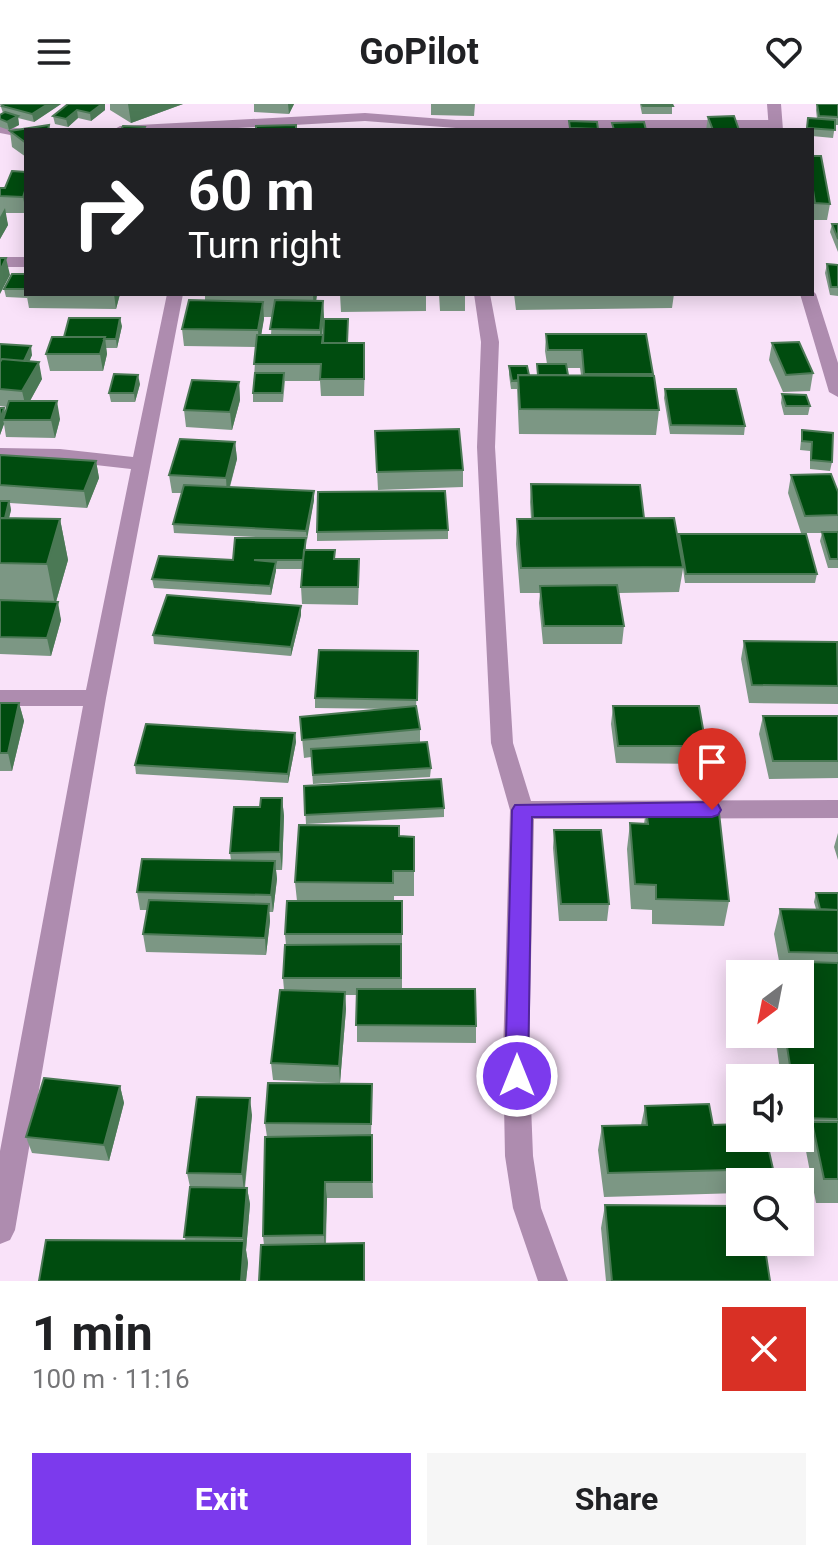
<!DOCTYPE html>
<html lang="en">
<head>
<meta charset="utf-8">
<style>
  :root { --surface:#fff; --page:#f6f6f6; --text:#202124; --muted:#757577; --accent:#7c3aed }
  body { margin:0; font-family:Roboto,sans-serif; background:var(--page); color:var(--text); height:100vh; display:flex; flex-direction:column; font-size:30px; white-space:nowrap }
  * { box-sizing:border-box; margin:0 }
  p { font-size:26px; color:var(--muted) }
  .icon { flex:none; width:44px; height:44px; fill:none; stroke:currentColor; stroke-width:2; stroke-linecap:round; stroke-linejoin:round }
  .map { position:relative; height:1177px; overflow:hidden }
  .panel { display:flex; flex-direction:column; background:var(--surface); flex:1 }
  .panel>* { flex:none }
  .banner { position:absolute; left:24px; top:24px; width:790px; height:168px; border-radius:0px; box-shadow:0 4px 20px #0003; background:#202124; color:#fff; overflow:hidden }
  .needle { width:52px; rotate:212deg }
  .controls { position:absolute; left:726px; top:856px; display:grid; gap:16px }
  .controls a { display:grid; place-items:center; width:88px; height:88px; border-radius:0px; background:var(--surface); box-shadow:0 4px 20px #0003; font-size:40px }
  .pin { position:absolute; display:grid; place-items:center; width:68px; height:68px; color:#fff; margin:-82px -34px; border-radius:50% 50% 50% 0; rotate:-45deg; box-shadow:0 0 8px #0007 }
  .pin .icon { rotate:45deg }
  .me { position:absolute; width:88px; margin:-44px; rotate:0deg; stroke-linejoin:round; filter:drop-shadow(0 0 6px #0008) }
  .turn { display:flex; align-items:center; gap:28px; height:168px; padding:0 32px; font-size:36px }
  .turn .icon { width:104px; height:104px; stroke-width:2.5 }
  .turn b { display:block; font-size:56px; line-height:68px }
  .round { display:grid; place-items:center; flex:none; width:84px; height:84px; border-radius:0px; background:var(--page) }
  .head { display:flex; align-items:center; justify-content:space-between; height:136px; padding:0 32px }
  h1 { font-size:48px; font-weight:700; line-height:60px }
  .action { display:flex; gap:16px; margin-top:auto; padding:16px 32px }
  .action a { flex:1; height:92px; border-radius:0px; background:var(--accent); color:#fff; font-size:32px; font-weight:700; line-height:92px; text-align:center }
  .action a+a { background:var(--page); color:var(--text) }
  header { display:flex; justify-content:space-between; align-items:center; height:104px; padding:0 32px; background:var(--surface); font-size:36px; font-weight:700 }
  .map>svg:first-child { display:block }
</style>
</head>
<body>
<header><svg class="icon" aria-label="menu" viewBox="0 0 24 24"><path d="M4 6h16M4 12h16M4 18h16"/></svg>GoPilot<svg class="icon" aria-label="heart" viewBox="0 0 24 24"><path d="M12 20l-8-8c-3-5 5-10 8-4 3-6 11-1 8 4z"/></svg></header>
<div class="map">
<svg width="838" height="1177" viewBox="0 0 838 1177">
  <rect width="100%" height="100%" fill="#f9e2f9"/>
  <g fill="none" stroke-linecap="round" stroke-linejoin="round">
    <path fill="#ae8caf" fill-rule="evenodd" d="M365,9l91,7h319l7,4 -7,4h-319l-91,-7 -163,9h-89l7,-4z
      M0,21l28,5 -2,8 -26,-5z
      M0,153h26v10h-26z
      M167,190h16l-77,404 -91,532 -5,10 -10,4v-93l83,-445h-83v-16h86l45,-221 -71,-8 -60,-1v-12l60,1 73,8z
      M474,190h16l9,48 -4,105 18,296 18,58 307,-1v18l-304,1 -5,235 4,102 8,52 27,73h-30l-25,-73 -8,-52 -2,-102 7,-244 -19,-67 -14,-296 4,-105z"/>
    <path fill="#ae8caf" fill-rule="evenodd" d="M767,0h14l2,26h-14z
      M812,186l4,4 22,69v34l-9,-5 -29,-98h12z"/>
  </g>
  <path fill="#7c9784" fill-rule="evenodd" d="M0,0h61l-27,18 -16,-4 1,7 -10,5 -9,-3v-12l3,-2z
    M68,0l37,6 -14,11 -13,-3 -10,9 -13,-3 -2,-8z
    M110,0h73l-52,19 -21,-13z
    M254,0h40l-5,10 -35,-2z
    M431,0h44l-1,12 -43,-1z
    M640,0h32v10h-30z
    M817,0h21v21h-3l-2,13 -21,-2v-6h-6l2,-12 9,1 -1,-9z
    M708,13l31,13h-33z
    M569,17l28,1 1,8h-29z
    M49,21l1,5h-24v27l-14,-10 -2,-16z
    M812,52l18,48 -3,16h-15z
    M26,68v41h-21l3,12 -8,14v-51h5z
    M832,120h6v28l-8,-20z
    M827,160l11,1v31l-8,-1 -5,-22z
    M26,170v20h94l-4,15 -87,-1 -2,-11v1l-21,-1 -2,-8z
    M205,190h112l-1,7h7l1,17 -2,17 26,8 17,17 -1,36h-43l-1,-15h-35l-2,21h-30v-9l3,-46 -72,-1 -2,-17 23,-28zM264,213h8l-1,18h-10z
    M340,190h86v17l-85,1z
    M439,190h26v17h-25z
    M514,190h160l-2,14 -156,2z
    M122,222l-5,22h-11l1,6 -4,17h-53l-4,-17 18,-17z
    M546,230l107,40 6,36 -3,25 -137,-1 -2,-45h-6l-2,-14v-9l20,9h8v-11h10l-2,-13zM567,264h13l1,7h-13z
    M772,239l41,30 -3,18 -27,1 -14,-32z
    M0,240l32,11 -3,6 13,18 -12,22 30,18 -5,19 -49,-1 -2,-13 -4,11v-27h4l1,5 2,-6 -7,-1z
    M239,278l1,18 -8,30 -46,-3 -2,-17z
    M140,280l-5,18h-24l-2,-9z
    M665,285l80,37 -1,9 -74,-1 -6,-36z
    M782,290l28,12 -2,9h-24l-3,-12z
    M802,326l30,32 -2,9 -20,-2v-18l-10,-1z
    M375,327l88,39v17l-85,3z
    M235,338l2,17 -7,28 84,4v9l-8,40v10h29v9l24,18 -1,28 -56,-1 -1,-17 1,-18h-26l-5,26 -117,-7 -2,-9 81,-19 43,-22 -102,-5 -1,-9 9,-31h-10l-3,-18z
    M0,351l96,6 3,17 -12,30 -77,-5 1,7 -2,8 51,1 8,41 -12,42 5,18 -10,36 -51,-2z
    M791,371l47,17v76h-10l-8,-27 2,-8h-21l-13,-40z
    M531,380l113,34 34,24 1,-8 138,40 -2,9h-130l-2,-14 -4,23 -60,1 5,33 -2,18h-79l-4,-41 1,-10h-20l-4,-49 1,-25h14l-1,-17z
    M448,426v9l-131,2v-9z
    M301,511l-10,41 -137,-12 -1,-9z
    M744,537l94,5v58l-89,-1 -8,-44z
    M418,547l-2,58 4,20v13l11,26 -1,9 -117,7 -2,-27 -7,1 -4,-41 92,-8 -77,-1v-10z
    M0,599h19l5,18 -12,50h-12z
    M613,602l93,40 -3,18 -87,-1 -5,-39z
    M763,612h75v62l-69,1 -10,-45z
    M295,629l1,9 -8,41 -152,-9 -1,-9z
    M304,682l140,22v9l-138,7z
    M282,694l2,18 -2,54h-6l1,9 -4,33h-4l1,9 -4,34 -120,-3 -3,-18 4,-24h-7l-3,-18 94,-32 -1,-7 30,-46z
    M646,706l83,91 -5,25 -72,-2v-14l-21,-1 -4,-60 3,-26 14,1z
    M554,726l55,74 -2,17h-48l-6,-73z
    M838,729v27l-4,-13z
    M399,732l15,1v59h-20v5h8v88l74,37v17l-119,-1v-47h-12l1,14 -6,74 -67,-3 -2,-17 13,-73 -1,-12 3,-33 -1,-11 12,-33 -2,-19z
    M816,789h22v310h-22l-11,-57 1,-4h-15l-1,-4h10v-60h-19l-6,-44h25v-60h-29l4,-13h4l-5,-27 6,-25h36l-2,-7z
    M120,982l4,17 -15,58 -77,-8 -6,-16z
    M372,997l-1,34 2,63h-46l-1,46 38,-1 1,16 -101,-14 -1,-9 4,-99 -2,-14z
    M645,1002l68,19 60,44 -4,13h-29v11l-136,4 -6,-47 4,-24 39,-1z
    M252,1011l-7,73h2l3,16 -4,46 2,13 -2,18h-207l146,-40 5,-54 -3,-14z
    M605,1101l165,76h-164l-5,-53z"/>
  <path fill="#4b7955" d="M48,0h13l-27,18 -2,-8z
    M102,0h3v6l-14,11 -1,-8z
    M128,0h55l-52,19z
    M288,0h6l-5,10z
    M77,6l1,8 -10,9 -2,-8z
    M18,12l1,9 -10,5 -2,-8z
    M26,84v25l-3,-16z
    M5,104l3,17 -8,14v-22z
    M6,154l4,17 -10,19v-23z
    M114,190h6l-4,15z
    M313,190h4l-3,24z
    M323,197l1,17 -4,29v-17z
    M263,198l1,17 -5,29 -1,-18z
    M120,214l2,8 -5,22 -1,-9z
    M105,233l2,17 -4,17 -3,-17z
    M31,242l1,9 -7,17 -2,-9z
    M39,258l3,17 -16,29 -4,-17z
    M138,271l2,9 -5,18 -1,-9z
    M239,278l1,18 -8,30 -2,-18z
    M57,297l3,18 -5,19 -4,-18z
    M4,304l2,9 -3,3 1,4 -4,11v-15z
    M235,338l2,17 -10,37 -1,-18z
    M96,357l3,17 -12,30 -3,-17z
    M314,387v9l-7,40 -1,-9z
    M9,397l2,9 -10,40 -1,-14z
    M60,415l8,41 -13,45 -8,-41z
    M276,458v9l-5,24 -1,-9z
    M58,498l3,18 -10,36 -4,-18z
    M301,502v9l-10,41v-9z
    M19,599l5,18 -12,50 -4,-18z
    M295,629l1,9 -8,41v-9z
    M282,694l2,18 -2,54 -2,-18z
    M275,757l2,18 -4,33 -2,-17z
    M269,800l1,17 -4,34 -1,-17z
    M345,888l1,17 -6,74 -1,-17z
    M120,982l4,17 -15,58 -5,-16z
    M250,994l2,17 -8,76 -2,-17z
    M325,1078l2,16 -2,53 -1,-16z
    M247,1084l3,16 -4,46 2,13 -2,18h-5l3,-35 -1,-8z"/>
  <path fill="#004c0f" stroke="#4b7955" stroke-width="2" d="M5,0h43l-16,10 -30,-8z
    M68,0h34l-12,9 -13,-3 -11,9 -13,-3z
    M642,0h30l1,2h-30z
    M817,0h21v13l-19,-1z
    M5,8l13,4 -11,6 -7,-3v-4z
    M734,12l5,14h-26l-5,-13z
    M808,14l27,2v10l-28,-2z
    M569,17l28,1 1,7 -28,-1z
    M644,18l2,8h-32l-2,-7z
    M49,21l-1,5h-22v13l-16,-12z
    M296,21v5h-40v-4z
    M123,22l22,1 -1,2 -23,1z
    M165,25v1h-44z
    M812,52h9l9,48 -15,-1 -3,-19z
    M12,67l14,1v16l-3,9 -23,-1v-8h5z
    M832,120h6v15z
    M0,154h6l-6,13z
    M827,160l11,1v22h-7z
    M12,170h14l-1,15h-21z
    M340,190h86l-86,1z
    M189,196l74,2 -5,28 -76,-1z
    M275,196l48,1 -3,29 -50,-1z
    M69,214h51l-4,21h-12l1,-2h-41z
    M324,215h24l-1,24h-24z
    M546,230h100l7,40h-69l-2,-24h-34z
    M257,231h66l-1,8h42v36h-44l1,-15h-67z
    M52,233h53l-5,17h-54z
    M799,238l14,31 -27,2 -14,-32z
    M0,240l31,2 -7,15 -22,-2 -2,3z
    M2,255l37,3 -17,29 -22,-2v-27z
    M537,260h29l2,11h-30z
    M509,262h18l2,9h-11v5l-6,1z
    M255,269h29l-2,20h-29z
    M114,270l24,1 -4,18h-25z
    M518,271l136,1 5,34 -139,-1z
    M192,276l47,2 -9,30 -46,-2z
    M665,285h71l9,37 -74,-1z
    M782,290l24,1 4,11h-24z
    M9,297h48l-6,19h-48z
    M0,304h4l-4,12z
    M459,325l4,41 -86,2 -2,-41z
    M802,326l31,3 -1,29 -21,-2 1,-18 -10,-1z
    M180,335l55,3 -9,36 -57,-3z
    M0,351l96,6 -12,30 -84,-6z
    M831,370l7,18v23l-33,1 -14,-41z
    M531,380l109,1 4,33h-111z
    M184,381l130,6 -8,40 -133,-7z
    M445,387l3,39 -131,2 1,-40z
    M0,397h9l-4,17h-5z
    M0,414l60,1 -13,45 -47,-1z
    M674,414l9,49 -162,1 -4,-49z
    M822,428h16v27h-8z
    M679,430h127l11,40h-131z
    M235,434h71l-3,22h-49l22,2 -6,24 -118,-7 7,-23 74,4z
    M304,446h31l-1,9h25l-1,28h-57z
    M617,481l7,41h-80l-4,-40z
    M167,491l134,11 -10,41 -138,-12z
    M0,496l58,2 -11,36 -47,-1z
    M744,537l93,1 1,44 -86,-1z
    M319,546l99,1 -1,49 -102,-2z
    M0,599h19l-11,50h-8z
    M416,602l4,23 -118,11 -2,-23z
    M613,602h86l7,40h-88z
    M763,612h75v45h-65z
    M146,620l149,9 -7,41 -153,-9z
    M427,638l4,26 -118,7 -2,-26z
    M441,675l3,29 -139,7 -1,-29z
    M261,694h21l-2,54 -50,1 4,-46h26z
    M646,706l73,3 10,88 -73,-2v-14l-21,-1 -5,-61 18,1z
    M299,721l100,1v10l15,1v34h-21v12l-98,-1z
    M554,726h47l8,74h-48z
    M142,755l133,2 -4,34 -134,-3z
    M816,789h22v17l-18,-1z
    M149,796l120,4 -4,34 -122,-4z
    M287,797h115v33h-117z
    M780,805l58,1v43l-49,-1z
    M401,840v34h-118l2,-33z
    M775,857l63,2v156l-38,-1v-40h-8l-7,-44h15v-60h-24z
    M357,885h118l1,37 -120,-1z
    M280,886l65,2 -6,74 -68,-3z
    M44,974l76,8 -16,59 -78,-8z
    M268,979l104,1 -1,40 -106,-1z
    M197,993l53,1 -8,76 -55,-1z
    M709,1000l4,21 27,-1v14h26l7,31 -165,4 -6,-47 45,-1 -2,-19z
    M812,1018h26v57h-14z
    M372,1031v47h-47l-1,53 -61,1 2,-99z
    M190,1083l57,1 -4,50 -59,-1z
    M605,1101l135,1v36h24l6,39h-158z
    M46,1136l198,1 -3,40h-202z
    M364,1139v38h-105l2,-36z"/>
  <path fill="#7c3aed" stroke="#51269a" stroke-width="2" d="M712,698l6,2 3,6 -3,5 -6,2h-180l-4,259 -3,7 -8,3 -8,-3 -4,-7 7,-266 3,-5z"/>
</svg>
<div class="controls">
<a><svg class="needle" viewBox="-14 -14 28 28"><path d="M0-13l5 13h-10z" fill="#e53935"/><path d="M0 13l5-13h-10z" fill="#757577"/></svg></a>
<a><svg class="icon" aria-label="sound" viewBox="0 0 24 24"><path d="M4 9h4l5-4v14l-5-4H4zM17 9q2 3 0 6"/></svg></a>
<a><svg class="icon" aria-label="search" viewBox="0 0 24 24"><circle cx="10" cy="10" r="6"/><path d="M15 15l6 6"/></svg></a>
</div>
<div class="pin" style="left:712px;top:706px;background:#d93025"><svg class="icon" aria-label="arrive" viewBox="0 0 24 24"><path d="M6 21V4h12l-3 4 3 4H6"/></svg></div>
<svg class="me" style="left:517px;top:972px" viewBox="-20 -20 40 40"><circle r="17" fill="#7c3aed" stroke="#fff" stroke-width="3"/><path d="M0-11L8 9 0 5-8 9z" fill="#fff"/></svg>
<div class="banner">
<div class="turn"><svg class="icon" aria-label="right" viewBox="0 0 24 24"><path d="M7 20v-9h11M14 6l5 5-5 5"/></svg><div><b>60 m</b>Turn right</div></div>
</div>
</div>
<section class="panel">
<div class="head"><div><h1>1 min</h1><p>100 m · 11:16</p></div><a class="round" style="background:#d93025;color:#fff"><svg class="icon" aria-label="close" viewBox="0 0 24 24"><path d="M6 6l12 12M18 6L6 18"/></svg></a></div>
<div class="action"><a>Exit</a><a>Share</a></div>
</section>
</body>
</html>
